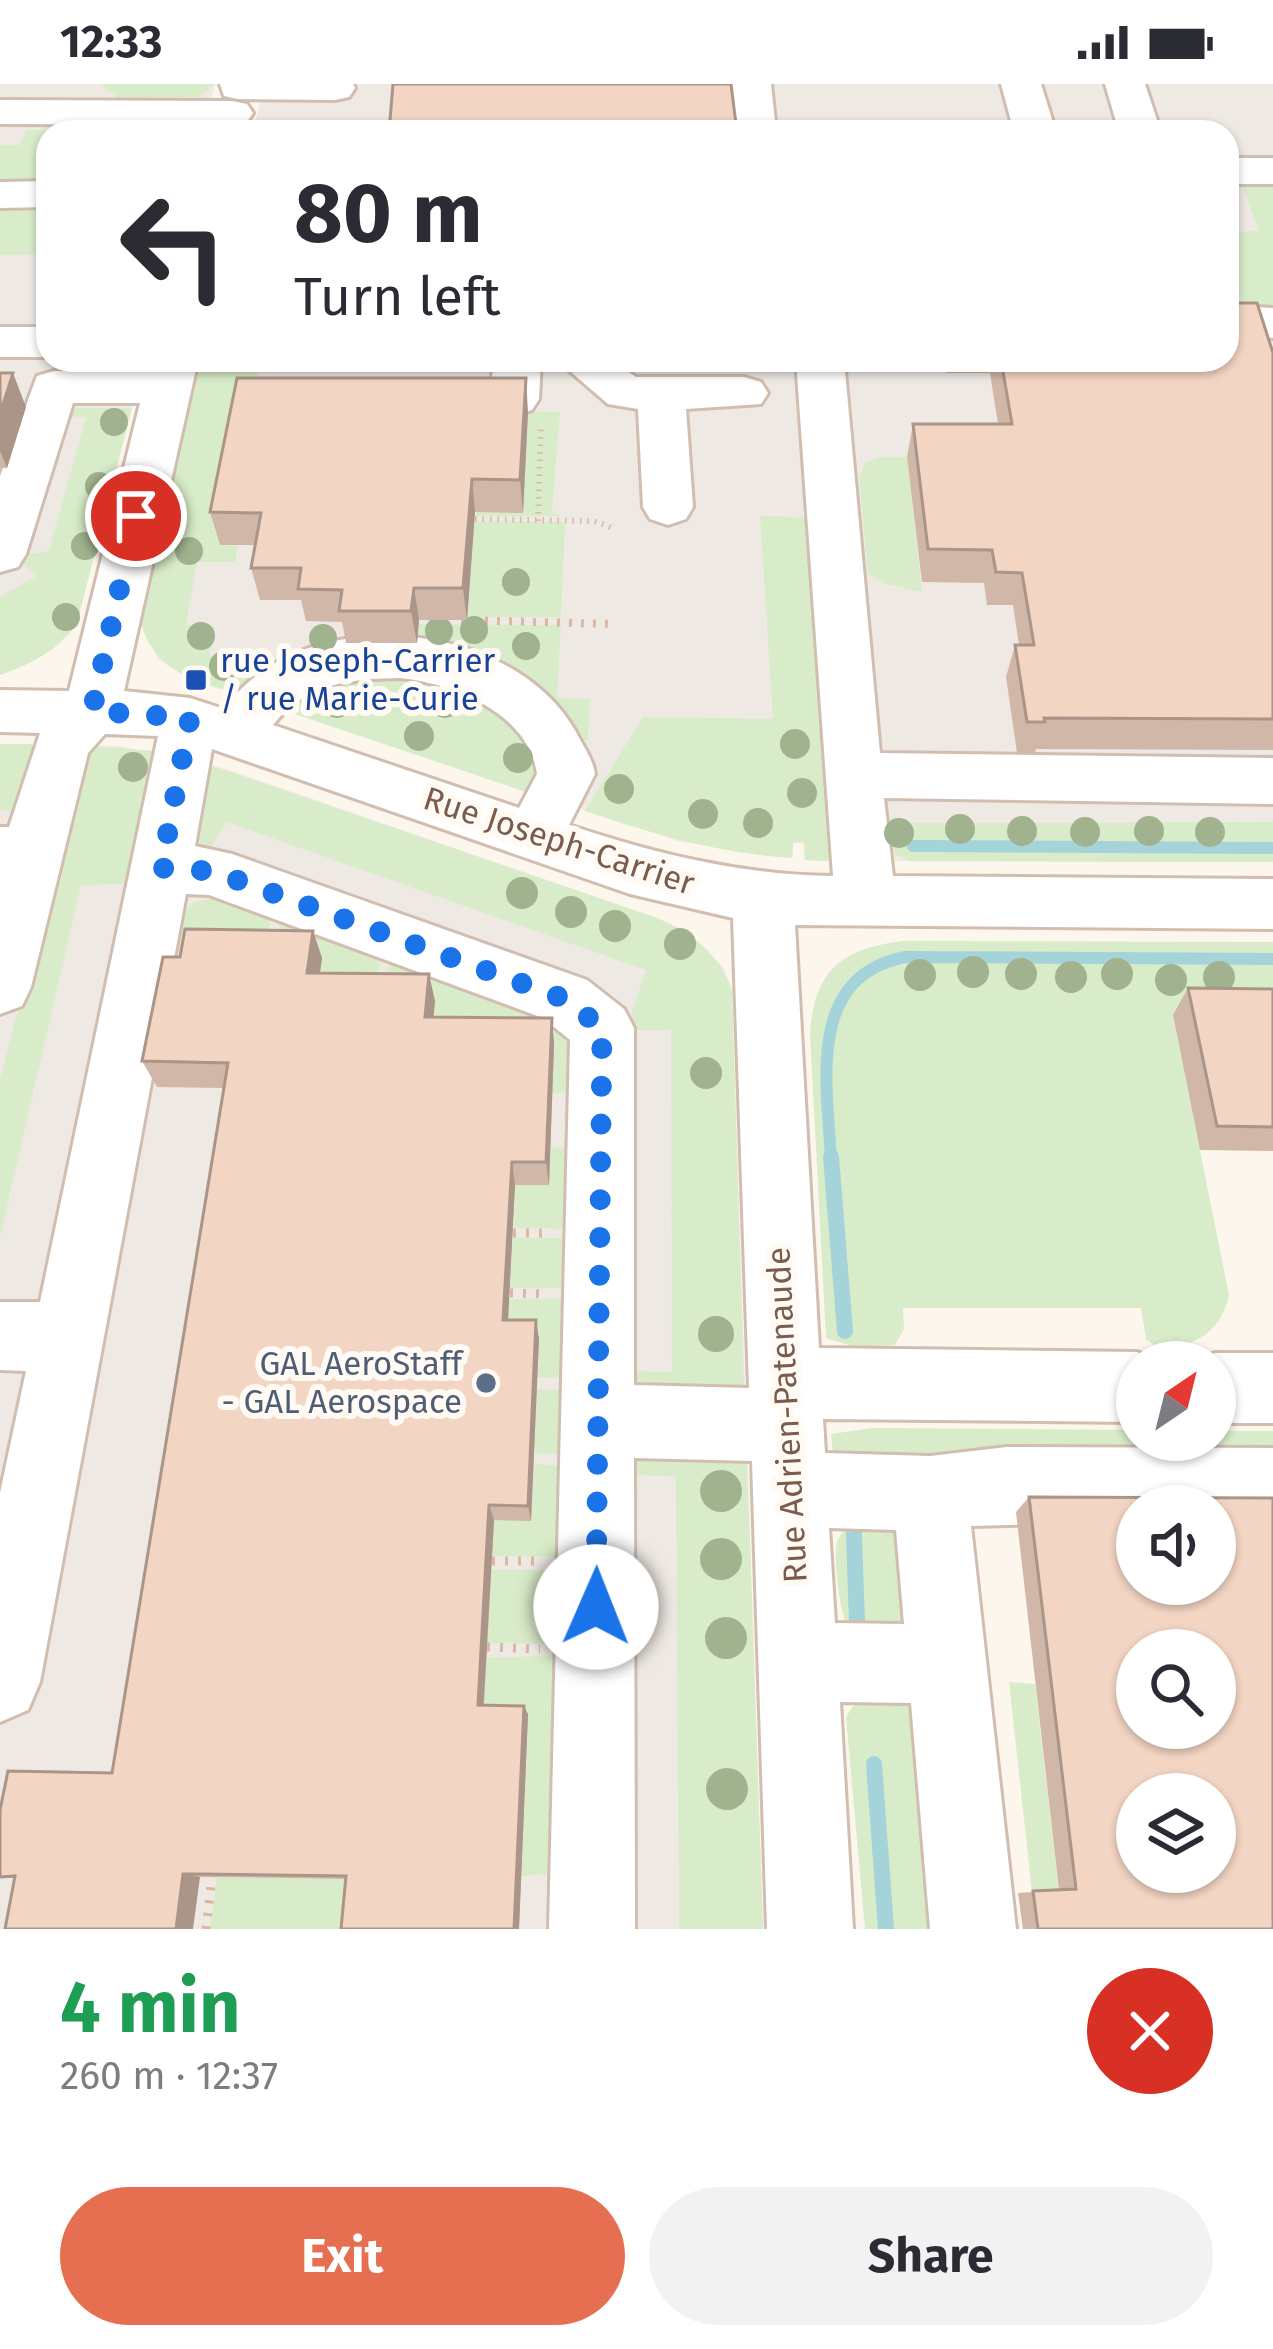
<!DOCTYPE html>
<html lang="en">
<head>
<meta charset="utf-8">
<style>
  :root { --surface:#fff; --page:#f2f2f3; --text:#2b2b33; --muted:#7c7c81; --accent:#e76f51 }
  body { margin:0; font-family:"Fira Sans",sans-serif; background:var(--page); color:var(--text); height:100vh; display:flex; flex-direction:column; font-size:45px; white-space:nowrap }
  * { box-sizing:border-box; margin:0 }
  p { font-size:39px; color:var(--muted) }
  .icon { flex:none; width:66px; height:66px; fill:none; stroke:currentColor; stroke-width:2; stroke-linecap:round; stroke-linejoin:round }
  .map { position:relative; height:1845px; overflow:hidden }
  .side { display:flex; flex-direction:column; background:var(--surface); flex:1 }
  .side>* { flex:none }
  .top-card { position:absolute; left:36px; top:36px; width:1203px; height:252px; border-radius:36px; box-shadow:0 3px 9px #0004; background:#fff; color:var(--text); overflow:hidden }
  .needle { width:78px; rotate:35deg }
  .fabs { position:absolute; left:1116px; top:1257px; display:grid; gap:24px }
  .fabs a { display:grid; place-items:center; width:120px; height:120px; border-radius:50%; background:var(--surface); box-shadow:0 3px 9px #0004; font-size:60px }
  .pin { position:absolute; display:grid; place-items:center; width:102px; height:102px; color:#fff; margin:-51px; border:6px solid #fff; border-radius:50%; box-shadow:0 3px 12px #0007 }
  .me { position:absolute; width:132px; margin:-66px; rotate:1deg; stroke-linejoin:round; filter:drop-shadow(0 0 9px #0008) }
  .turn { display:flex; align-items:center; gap:42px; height:252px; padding:0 60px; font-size:54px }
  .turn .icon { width:156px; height:156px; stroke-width:2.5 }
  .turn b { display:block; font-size:84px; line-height:102px }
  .round { display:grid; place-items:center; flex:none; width:126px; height:126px; border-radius:63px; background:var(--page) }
  .summary { display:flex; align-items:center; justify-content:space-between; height:204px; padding:0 60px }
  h1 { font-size:72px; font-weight:700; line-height:90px; color:#1e9e55 }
  .primary-button { display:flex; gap:24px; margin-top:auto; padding:24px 60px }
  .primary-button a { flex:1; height:138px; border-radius:72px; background:var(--accent); color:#fff; font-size:48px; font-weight:700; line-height:138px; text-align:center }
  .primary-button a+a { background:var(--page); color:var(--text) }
  .status { display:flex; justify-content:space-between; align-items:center; height:84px; padding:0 60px; background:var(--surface); direction:ltr }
  .status svg { height:33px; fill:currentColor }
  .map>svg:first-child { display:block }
</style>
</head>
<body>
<div class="status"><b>12:33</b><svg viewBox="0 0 49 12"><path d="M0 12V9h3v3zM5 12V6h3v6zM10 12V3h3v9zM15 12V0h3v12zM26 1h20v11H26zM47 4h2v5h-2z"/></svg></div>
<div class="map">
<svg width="1273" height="1845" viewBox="0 0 1273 1845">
  <rect width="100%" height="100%" fill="#fdf6ec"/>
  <path fill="#efe9e4" d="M0,0h215l-12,48h-155v228h96l-65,255 -8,18 -18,16 -53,26z
    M264,0h1009v778l-453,-1 -15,-1 -1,-18 -11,1 -1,15 -114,-17 -491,-163 -29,-19 -17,-35 60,-264h1026v-228h-974z
    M0,660l120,2 106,23 431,149 29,13 37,36 9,23 31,939h-763z"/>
  <path fill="#d8ecc9" d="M100,0h115l-16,13 -81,1z
    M96,45l12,3h-60v48l-48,1v-36h20l6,-15z
    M1240,96l33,1v127l-26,-2 -10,-14h-10v-60l32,-1z
    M48,126v44l-48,1v-44z
    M201,276h85l-26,2 -39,183 17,1 -3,16h-38l-11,63 28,2 -5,29 41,1 2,-5 12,6 -28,36c-44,-15 -80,-22 -95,-70z
    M71,324h61l-53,207c-16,34 -45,48 -79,60v-78l36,-21 -20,-19 33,-6 37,-134 -29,-1z
    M528,328h32l-8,101 14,3h-91z
    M881,373h26l15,135 -40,-9 -14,-10 -9,-96 6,-14z
    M760,432l46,1 25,344 -26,-1 -1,-18 -11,1 -1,15c-71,-4 -139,-24 -207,-47l58,-94 130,2z
    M474,437l91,1 -4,95h-94z
    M419,540l142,1 -4,73 33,1 -2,40 -8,4c-34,-58 -93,-104 -163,-103z
    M356,592c21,0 47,-4 67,0 46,8 136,60 106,117l-243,-82 26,-21z
    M0,660h32l3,8 -19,59h-16z
    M89,662l65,5 -26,133 -47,1 -81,352v-156l82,-330z
    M207,680l450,154c37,16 60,34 75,72l12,399 -113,3 -1,-21 42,1 -1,-342h-45l20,-60 -420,-148 -16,27 -14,-6 -3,-6z
    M1273,738v40l-364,-1 -21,-11v-24l9,-3z
    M214,814l57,19 -7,41 -108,76 24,-118 15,-14z
    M280,836l100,36 -5,45 -99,-43z
    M904,857l369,1v74h-100l56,279c-9,38 -34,52 -71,53l-12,-9 -5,-31h-238l1,21 -9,16 -40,2 -29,-9 -16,-304c4,-64 32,-86 94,-93z
    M389,876l165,60 20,14 3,58 -25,1 2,-48 -123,-2 -46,-42z
    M551,1063l25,2 -2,80 -60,-1 1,-43h33z
    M513,1154h61l-2,50h-62z
    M509,1215h62l-2,80 -31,-2 1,-37 -32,-1z
    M537,1305l32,1 -1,65 -33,-2z
    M871,1344l266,2v10h78v-9h58v35l-427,-5 -13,-8 -2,-19z
    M629,1373l118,2 16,470h-84l-3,-453 -49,-1z
    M534,1380l34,2 -3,91 -73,-1 2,-36h37z
    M876,1429l20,10 7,104 -54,2c-9,-13 -16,-70 -12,-87 4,-14 27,-22 39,-29z
    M491,1486h74l-2,74 -76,-1z
    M563,1571l-5,219 -37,2 -38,-162 3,-56z
    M1009,1598l26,2 24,208h-27z
    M859,1613l44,5 6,6 19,221h-63l-19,-212z
    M217,1793l140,2 -5,50h-142z"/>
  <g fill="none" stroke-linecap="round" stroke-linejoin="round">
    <path stroke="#a5d3da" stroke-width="12" d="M913,762l360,2
      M831,1076c-4,-78 -25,-183 74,-203l368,2"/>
    <path stroke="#a5d3da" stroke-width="16" d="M831,1073l14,174
      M854,1451l3,87
      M874,1680l12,165"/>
    <defs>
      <path id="minor" d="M220,0h133l2,4 -6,9 -14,3 -97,-1 -14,-3z
        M731,0h40l5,48h-42z
        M1001,0h40l15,48h-42z
        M1105,0h40l16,48h-42z
        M0,16l232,1 15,3 6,9 -6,9 -15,3 -232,-1z
        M1227,74h46v26h-46z
        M48,97v26l-48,1v-26z
        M1227,221l46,3v30l-46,-3z
        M0,243h48v30h-48z
        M150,276h48l-74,331 66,7 34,11c77,-109 287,-92 352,23 7,14 17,27 19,42l-26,51c87,29 173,50 264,51l-37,-516h48l36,393 393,5v46l-389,-6 9,78 380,3v50l-478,-4 24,423 318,4 26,10h-26v60l-314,-3 2,34 105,3 77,-9 266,1v74h-58v-16h-78v16l-166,4 45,403h-86l-19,-226 -71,-1 13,227h-86l-15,-468 -118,-3 1,471h-86l21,-889 -27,-22 -334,-123 -23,-1 -146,788 -12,28 -28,12v-229l26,-122 -26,-1v-68h40l118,-566 -53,-2 -17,19 -57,234 -9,19 -22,8v-187h9l31,-94 -40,-1v-42l69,1 71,-288h-67l-47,151 -8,13 -18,5v-96l37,-100 17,-5h94zM400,594c52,5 129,35 137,96l-18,34 -246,-83c33,-42 76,-46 127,-47zM212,665l418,145 103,24 16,470 -115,-3v-357l-10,-19 -37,-29 -355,-126 -37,-8zM829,1444l67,2 8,94 -69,-1z
        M493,276h48l-2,39 -7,11 -17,5 -17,-5 -7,-11z
        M557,276h55l24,17h108l17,5 7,11 -7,11 -75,5 7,98 -7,12 -18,6 -18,-6 -7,-12 -5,-98 -30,-5z
        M1215,1269h58v70h-58v-61h-23z"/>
    </defs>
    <use href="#minor" stroke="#d1beb0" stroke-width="6"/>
    <path stroke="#d9b8a5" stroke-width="6" stroke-dasharray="1.5 6" stroke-linecap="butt" d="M475,435l119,2 21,8
      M538,437l3,-95"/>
    <path stroke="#d9b8a5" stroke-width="8" stroke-dasharray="3 9" stroke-linecap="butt" d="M461,536l153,4"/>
    <path stroke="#d9b8a5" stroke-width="9" stroke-dasharray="3 10" stroke-linecap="butt" d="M513,1149h34
      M510,1209l34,1
      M492,1477h46
      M487,1563l53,2
      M206,1845l6,-52"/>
    <use href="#minor" fill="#fff" fill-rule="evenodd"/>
  </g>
  <g fill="#a0b28e">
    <circle cx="114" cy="338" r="14"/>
    <circle cx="99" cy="402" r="14"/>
    <circle cx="85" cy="462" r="14"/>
    <circle cx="189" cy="467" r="14"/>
    <circle cx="516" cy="498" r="14"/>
    <circle cx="66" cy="533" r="14"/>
    <circle cx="474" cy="546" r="14"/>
    <circle cx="439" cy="547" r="14"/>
    <circle cx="201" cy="552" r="14"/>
    <circle cx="323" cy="554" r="14"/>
    <circle cx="526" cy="562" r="14"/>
    <circle cx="224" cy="582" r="15"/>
    <circle cx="337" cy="619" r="15"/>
    <circle cx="445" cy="619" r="15"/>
    <circle cx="419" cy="652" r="15"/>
    <circle cx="795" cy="660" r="15"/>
    <circle cx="518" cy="674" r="15"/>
    <circle cx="133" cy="683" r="15"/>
    <circle cx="619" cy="705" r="15"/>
    <circle cx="802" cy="709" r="15"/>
    <circle cx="703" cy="730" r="15"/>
    <circle cx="758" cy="739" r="15"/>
    <circle cx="960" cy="745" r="15"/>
    <circle cx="1022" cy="747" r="15"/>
    <circle cx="1149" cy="747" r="15"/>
    <circle cx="1085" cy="748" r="15"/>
    <circle cx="1210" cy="748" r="15"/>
    <circle cx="899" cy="749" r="15"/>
    <circle cx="522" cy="809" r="16"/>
    <circle cx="571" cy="828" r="16"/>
    <circle cx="615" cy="842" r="16"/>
    <circle cx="680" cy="860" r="16"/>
    <circle cx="973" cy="888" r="16"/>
    <circle cx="1021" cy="890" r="16"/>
    <circle cx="1117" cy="890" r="16"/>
    <circle cx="920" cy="891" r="16"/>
    <circle cx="1071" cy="893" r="16"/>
    <circle cx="1219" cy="893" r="16"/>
    <circle cx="1171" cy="896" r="16"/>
    <circle cx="706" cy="989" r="16"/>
    <circle cx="716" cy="1250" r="18"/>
    <circle cx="721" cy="1407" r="21"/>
    <circle cx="721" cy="1475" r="21"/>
    <circle cx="726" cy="1554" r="21"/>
    <circle cx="727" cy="1705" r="21"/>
  </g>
  <path fill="#d1b7a8" d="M1273,269v397l-237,-1 -1,4h-18l-11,-76 9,-32h4l-6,-40h-26l-3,-22 -62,-1 -15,-125 6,-33h85l-8,-51h-44l-2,-13h283z
    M0,289l26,34 -19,61h-7z
    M528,328l-5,101 -48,-1 -8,108h-48l-2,23h-71l-4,-21 -36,-1 -5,-21h-41l-9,-32 4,-23h-35l-10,-33z
    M313,847l9,27 -2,15 115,28 -2,16 119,1 2,27 -5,140h-34l-7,135h28l3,19 -8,182 -37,-1 -10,185 44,9 -9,215h-178l5,-50 -129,-2 -217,1 112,-105 112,-685 -67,-1 -15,-26 38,-104z
    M1188,904l85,1v162l-73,-1 -27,-135z
    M1029,1413l244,432h-250l-5,-36 41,-3 -43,-378z"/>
  <path fill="#aa9588" d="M13,289l13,34 -19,61 -7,-17v-37z
    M526,294l2,34 -5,101 -3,-33z
    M472,395l3,33 -8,108 -4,-32z
    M414,504l5,32 -2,23 -6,-32z
    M313,847l9,27 -6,42 -9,-27z
    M429,890l6,27 -4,42 -6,-26z
    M552,934l2,27 -5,140 -3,-23z
    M512,1078l3,23 -8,154 -4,-19z
    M536,1236l3,19 -8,182 -3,-15z
    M489,1421l5,15 -11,194 -5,-9z
    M524,1622l4,8 -9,215h-5z
    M183,1790l17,3 -7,52h-17z"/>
  <path fill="#f3d5c3" stroke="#aa9588" stroke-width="3" fill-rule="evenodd" d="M393,0h338l6,48h-348z
    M1227,219h30l16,50v366l-229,-1 1,4h-18l-12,-77h19l-12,-72 -26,-1 -4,-22 -64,-1 -15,-125h99l-11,-64h226z
    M0,289h13l-13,41z
    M237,294h289l-6,102 -48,-1 -9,109h-49l-3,23h-72l3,-21 -44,-1 3,-21h-50l10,-55 -51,-1z
    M185,845l128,2 -6,42 122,1 -4,43 127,1 -6,144h-34l-9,158h33l-8,186 -39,-1 -11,200 46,1 -10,223h-173l5,-53 -145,-2h-18l-7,55h-171l10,-53 -15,1v-67l8,-39 104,2 116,-710 -86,-2 21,-104h17z
    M1188,904l85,1v138l-56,-1z
    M1029,1413l244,1v431h-235l-5,-38 43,-2zM1137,1422h78v78h-78zM1137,1566h78v78h-78zM1137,1710h78v78h-78z"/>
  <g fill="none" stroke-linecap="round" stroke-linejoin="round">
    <path stroke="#1a73e8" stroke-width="21" stroke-dasharray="0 37.8" d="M136,432l-44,195 98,7 -29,150 51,3 353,128 37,29 -6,579"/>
  </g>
  <rect fill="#1a4fb4" stroke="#fffaf3" stroke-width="4.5" x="184" y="584" width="24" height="24" rx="6"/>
  <circle fill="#5c6f8a" stroke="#fffaf3" stroke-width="4.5" cx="486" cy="1299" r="12"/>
  <g text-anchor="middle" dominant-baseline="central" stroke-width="12" stroke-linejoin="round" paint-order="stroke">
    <g font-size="33" fill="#164399" stroke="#fffaf3" text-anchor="start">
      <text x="220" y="577">rue Joseph-Carrier<tspan x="220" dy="38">/ rue Marie-Curie</tspan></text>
    </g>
    <g font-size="33" fill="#7a5c4d" stroke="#fffaf3">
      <text transform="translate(559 757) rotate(18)">Rue Joseph-Carrier</text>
      <text transform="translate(787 1331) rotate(-93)">Rue Adrien-Patenaude</text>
    </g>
    <g font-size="33" fill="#4e5e75" stroke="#fffaf3" text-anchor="end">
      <text x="462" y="1280">GAL AeroStaff<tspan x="462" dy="38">- GAL Aerospace</tspan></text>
    </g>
  </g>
</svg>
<div class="fabs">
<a><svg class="needle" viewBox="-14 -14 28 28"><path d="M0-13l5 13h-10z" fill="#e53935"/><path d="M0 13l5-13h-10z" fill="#7c7c81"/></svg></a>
<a><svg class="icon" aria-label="sound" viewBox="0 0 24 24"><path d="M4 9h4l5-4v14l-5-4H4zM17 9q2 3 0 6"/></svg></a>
<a><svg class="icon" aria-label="search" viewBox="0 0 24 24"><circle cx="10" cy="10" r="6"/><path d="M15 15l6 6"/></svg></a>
<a><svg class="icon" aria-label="layers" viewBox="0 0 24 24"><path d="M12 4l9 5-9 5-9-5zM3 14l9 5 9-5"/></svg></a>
</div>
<div class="pin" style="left:136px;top:432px;background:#d93025"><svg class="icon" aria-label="arrive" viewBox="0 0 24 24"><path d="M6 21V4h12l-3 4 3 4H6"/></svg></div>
<svg class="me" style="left:596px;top:1523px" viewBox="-20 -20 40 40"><circle r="19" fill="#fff"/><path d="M0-13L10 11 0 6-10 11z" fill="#1a73e8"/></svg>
<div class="top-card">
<div class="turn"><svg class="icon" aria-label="left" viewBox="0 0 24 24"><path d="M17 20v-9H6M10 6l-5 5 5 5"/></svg><div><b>80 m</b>Turn left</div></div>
</div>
</div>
<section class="side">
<div class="summary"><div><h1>4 min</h1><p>260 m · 12:37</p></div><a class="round" style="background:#d93025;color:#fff"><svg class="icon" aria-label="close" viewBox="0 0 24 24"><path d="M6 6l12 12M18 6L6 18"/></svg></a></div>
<div class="primary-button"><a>Exit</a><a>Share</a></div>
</section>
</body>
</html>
